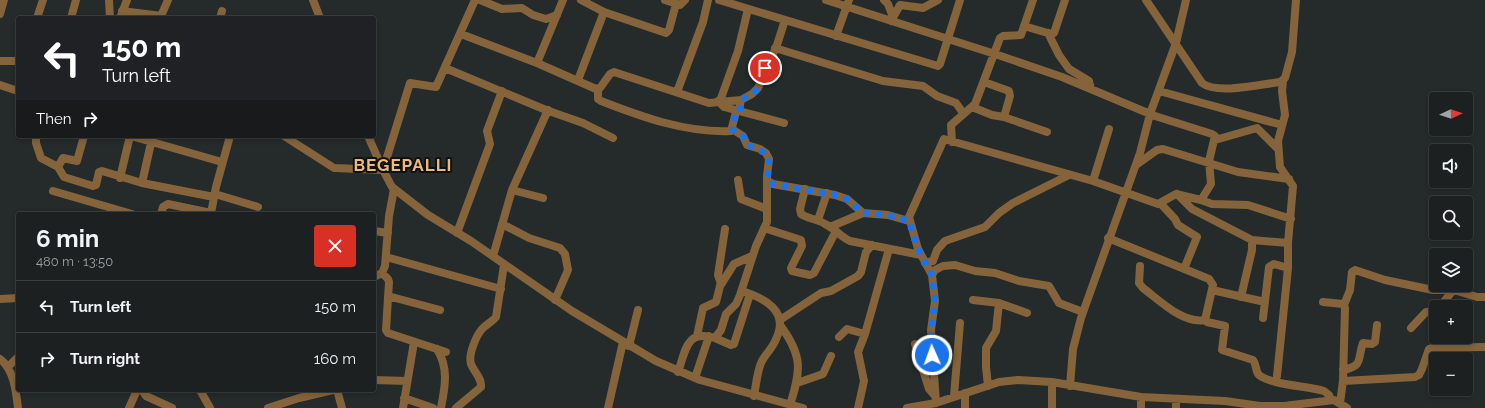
<!DOCTYPE html>
<html lang="en">
<head>
<meta charset="utf-8">
<style>
  :root { --surface:#1c2020; --page:#252829; --text:#f1f3f6; --muted:#a0a3a5; --line:#3a3e3e }
  body { margin:0; font-family:Raleway,sans-serif; background:var(--page); color:var(--text); height:100vh; display:flex; flex-direction:column; font-size:15px; white-space:nowrap }
  * { box-sizing:border-box; margin:0 }
  p { font-size:13px; color:var(--muted) }
  .icon { flex:none; width:22px; height:22px; fill:none; stroke:currentColor; stroke-width:2; stroke-linecap:round; stroke-linejoin:round }
  .map { position:relative; flex:1; overflow:hidden }
  .side { position:absolute; left:16px; top:212px; width:360px; height:180px; display:flex; flex-direction:column; background:var(--surface); border-radius:4px; box-shadow:0 2px 6px #0003,0 0 0 1px var(--line) }
  .side>* { flex:none }
  .guide { position:absolute; left:16px; top:16px; width:360px; height:122px; border-radius:4px; box-shadow:0 2px 6px #0003,0 0 0 1px var(--line); background:#202124; color:#fff; overflow:hidden }
  .needle { width:26px; rotate:87deg }
  .tools { position:absolute; left:1429px; top:92px; display:grid; gap:8px }
  .tools a { display:grid; place-items:center; width:44px; height:44px; border-radius:4px; background:var(--surface); box-shadow:0 2px 6px #0003,0 0 0 1px var(--line); font-size:20px }
  .pin { position:absolute; display:grid; place-items:center; width:34px; height:34px; color:#fff; margin:-17px; border:2px solid #fff; border-radius:50%; box-shadow:0 1px 4px #0007 }
  .me { position:absolute; width:44px; margin:-22px; rotate:358deg; stroke-linejoin:round; filter:drop-shadow(0 0 3px #0008) }
  .turn { display:flex; align-items:center; gap:14px; height:84px; padding:0 20px; font-size:18px }
  .turn .icon { width:52px; height:52px; stroke-width:2.5 }
  .turn b { display:block; font-size:28px; line-height:34px }
  .then { display:flex; align-items:center; height:38px; padding:0 20px; background:#0003; gap:8px; font-size:15px }
  .round { display:grid; place-items:center; flex:none; width:42px; height:42px; border-radius:4px; background:var(--page) }
  .summary { display:flex; align-items:center; justify-content:space-between; height:68px; padding:0 20px }
  h1 { font-size:24px; font-weight:700; line-height:30px }
  ul { padding:0; list-style:none }
  li { display:flex; align-items:center; gap:12px; height:52px; padding:0 20px; border-top:1px solid var(--line) }
  li div { flex:1 }
  li b { display:block; font-size:15px }
  li em { font-style:normal }
  .map>svg:first-child { display:block }
</style>
</head>
<body>
<div class="map">
<svg width="1485" height="408" viewBox="0 0 1485 408">
  <rect width="100%" height="100%" fill="#252a2a"/>
  <g fill="none" stroke-linecap="round" stroke-linejoin="round">
    <path stroke="#85643c" stroke-width="8" d="M109,0l1,18
      M313,0l7,18
      M480,0l22,9 20,-1 11,7 13,4 11,-4
      M581,0l23,12 62,21 3,-3 7,-26
      M665,0l15,5 5,-5
      M719,0l219,66 2,-2 20,-64
      M826,0l169,54 67,23 93,39 57,18 3,2 -6,25 2,23 -10,16 -25,-6 -18,10 -65,-23 -149,-42 -35,78 9,32 14,26 3,26 -4,29 5,73
      M884,0l4,4 5,13
      M1146,0l56,83c15,12 60,1 78,-1l5,-4 7,-26 4,-52
      M122,11l39,5 7,-16
      M0,14l4,-14
      M37,18l6,-18
      M71,18l5,-18
      M120,18l7,-18
      M220,18l2,-7
      M891,21l9,-16 23,3 15,-8
      M1024,26l27,8 3,-1 11,-33
      M1048,33l11,22 10,14 20,12 2,8
      M461,34l76,29 59,26 4,-1 10,-14 4,-2 95,31 32,-3 11,-6 6,-6 19,-43 8,-25
      M836,36l13,-36
      M775,48l108,33 40,5 14,10 19,7 7,10
      M0,61h18
      M537,63l26,-63
      M445,68l101,42 37,13 30,15
      M578,80l26,-68
      M984,82l25,9 1,5 -6,21
      M0,85l18,6
      M598,89v10l3,2c41,16 85,32 130,30l5,-19 3,-2 2,-10
      M1159,91l123,34
      M677,92l26,-70 5,-22
      M718,101l6,6 60,16
      M720,101l18,-50 10,-42
      M972,107l20,8 12,2 43,15
      M36,136v7l5,15 17,9 6,10 29,9 3,-1 3,-13 3,-1 40,12 9,-40
      M131,136l91,26
      M284,136l50,32 49,2 9,17 36,28 43,26 101,70 84,50 44,19 103,28
      M368,136l15,34
      M1215,140l42,-12 21,21
      M952,142l-1,-17 24,-21 25,-66 3,-2 18,-1 12,-35
      M1136,165l21,-15 6,-1 75,23 51,7
      M58,167l5,-9 14,3 7,-25
      M383,170l27,-87 26,4 39,-87
      M120,178l10,-42
      M738,180l3,19 26,10
      M768,181l5,3 62,11 12,4 16,14
      M1093,181l16,-52
      M142,183l72,14
      M805,189l-5,20 1,5c7,5 17,5 24,10 9,4 15,12 25,17l71,14
      M512,190l31,8
      M53,191l79,23
      M215,194l43,13
      M1177,194l15,15 60,31v10l-11,47
      M1201,200l11,4 36,1 43,14
      M1161,204l14,15 3,6 19,12 -13,32
      M161,214l2,-7 5,-3 43,9 5,-26 14,-51
      M818,220l9,-27
      M502,224l27,14 31,10 5,6 3,16 -13,30
      M830,227l33,-14 25,2 21,6
      M764,228l37,12 1,6 -11,22 1,3 18,4 4,-2 22,-42
      M374,231l14,2
      M457,233l33,-89 -3,-13 15,-40
      M1108,238l101,41 4,6 -8,35 2,2 18,4 -3,24 31,10c4,5 2,11 6,15 12,10 49,11 65,16l5,4 2,5
      M1252,240l36,3
      M493,256l19,-66 36,-80
      M386,257l115,32
      M925,263l8,-2 4,-11 8,-9 40,-14 14,-14 14,-10 56,-28
      M1140,266l-1,17 4,5c17,13 40,36 62,32
      M382,273l6,6 1,3 -3,48 2,3 58,19
      M932,275l3,-5 8,-4 12,-1 20,6 20,2 24,8 30,5 10,17 24,9
      M374,277l8,-4 3,-7 4,-50 5,-27
      M721,284l-3,-9 7,-46
      M1212,290l53,12
      M742,291c22,7 48,20 34,48 -3,9 -11,15 -15,24 -4,10 -5,22 -7,33
      M388,296l52,14
      M0,299l18,-1
      M973,300l26,3 28,10
      M1323,302l20,2 2,4 -2,73 -3,22
      M1344,305l6,-15 2,-18 3,-2 30,10 48,10h21l23,7h8
      M1440,307l13,-17
      M1263,318l6,-51 5,-3 14,4
      M780,320l41,-27 10,-2 27,-15 3,-4 5,-20 6,-7
      M780,325c23,31 21,45 10,80
      M1411,328l15,-16 10,-1
      M697,336l6,-28 13,-6 4,-16 14,-22 18,-8
      M839,337l8,-8 18,5
      M715,338l16,7 3,-1 16,-50
      M915,344l14,45 6,7
      M629,346l9,-36
      M437,349c12,19 8,38 4,59
      M0,359c14,10 16,33 18,49
      M8,367l10,-10
      M1343,370c21,-4 14,-11 20,-27l9,1 3,-2 2,-17
      M678,372c8,-22 8,-43 37,-34l6,-8 5,-16 10,-10 4,-9 16,-49 11,-24v-46l2,-17 -3,-6 -6,-4 -13,-4 -4,-9 -11,-7
      M1277,376l11,-108v-25l5,-57 -13,-19 -2,-26 7,-26 -3,-24 1,-10
      M695,378l14,-42
      M374,380l33,1
      M1343,381l72,-4 4,-2 3,-6 7,-20 3,-1 53,-1
      M1052,382v26
      M797,383l26,-9 8,-18
      M988,386l-2,-19v-19l10,-17 3,-28
      M1070,386l3,-37 8,-31 59,-165 10,-39 26,-71 10,-43
      M142,390l4,6 26,12
      M200,390l10,18
      M337,390l5,18
      M965,393v15
      M954,396l6,-73
      M404,398l29,10
      M129,408l8,-18
      M268,408l31,-10 34,-8
      M403,408l11,-66
      M456,408l25,-21c1,-9 -7,-15 -10,-23 -3,-9 5,-28 11,-35 5,-5 10,-7 14,-12l8,-52
      M608,408l15,-66
      M858,408l6,-27 -6,-29 7,-18 24,-85
      M907,408l29,-5 63,-21 19,-2 34,2 89,15 84,4 35,5h24l50,-6 13,8
      M1141,408v-11
      M1176,408v-9"/>
  </g>
  <g fill="none" stroke-linecap="round" stroke-linejoin="round">
    <path stroke="#1a73e8" stroke-width="7" stroke-dasharray="0 12.6" d="M765,68l-8,22 -16,10 -1,10 -4,2 -4,17 11,7 4,9c12,4 24,7 22,23 -1,5 -2,8 -1,13l5,3 62,11 12,4 16,14 25,2 21,6 9,28 14,26 3,26 -4,29 1,25"/>
  </g>
  <g text-anchor="middle" dominant-baseline="central" stroke-width="4" stroke-linejoin="round" paint-order="stroke">
    <g font-size="17" font-weight="bold" letter-spacing="1" fill="#eeba7b" stroke="#101212">
      <text x="403" y="165">BEGEPALLI</text>
    </g>
  </g>
</svg>
<div class="tools">
<a><svg class="needle" viewBox="-14 -14 28 28"><path d="M0-13l5 13h-10z" fill="#e53935"/><path d="M0 13l5-13h-10z" fill="#a0a3a5"/></svg></a>
<a><svg class="icon" aria-label="sound" viewBox="0 0 24 24"><path d="M4 9h4l5-4v14l-5-4H4zM17 9q2 3 0 6"/></svg></a>
<a><svg class="icon" aria-label="search" viewBox="0 0 24 24"><circle cx="10" cy="10" r="6"/><path d="M15 15l6 6"/></svg></a>
<a><svg class="icon" aria-label="layers" viewBox="0 0 24 24"><path d="M12 4l9 5-9 5-9-5zM3 14l9 5 9-5"/></svg></a>
<a>+</a>
<a>−</a>
</div>
<div class="pin" style="left:765px;top:68px;background:#d93025"><svg class="icon" aria-label="arrive" viewBox="0 0 24 24"><path d="M6 21V4h12l-3 4 3 4H6"/></svg></div>
<svg class="me" style="left:932px;top:355px" viewBox="-20 -20 40 40"><circle r="17" fill="#1a73e8" stroke="#fff" stroke-width="3"/><path d="M0-11L8 9 0 5-8 9z" fill="#fff"/></svg>
<div class="guide">
<div class="turn"><svg class="icon" aria-label="left" viewBox="0 0 24 24"><path d="M17 20v-9H6M10 6l-5 5 5 5"/></svg><div><b>150 m</b>Turn left</div></div>
<div class="then">Then<svg class="icon" aria-label="right" viewBox="0 0 24 24"><path d="M7 20v-9h11M14 6l5 5-5 5"/></svg></div>
</div>
<section class="side">
<div class="summary"><div><h1>6 min</h1><p>480 m · 13:50</p></div><a class="round" style="background:#d93025;color:#fff"><svg class="icon" aria-label="close" viewBox="0 0 24 24"><path d="M6 6l12 12M18 6L6 18"/></svg></a></div>
<ul>
<li><svg class="icon" aria-label="left" viewBox="0 0 24 24"><path d="M17 20v-9H6M10 6l-5 5 5 5"/></svg><div><b>Turn left</b></div><em>150 m</em></li>
<li><svg class="icon" aria-label="right" viewBox="0 0 24 24"><path d="M7 20v-9h11M14 6l5 5-5 5"/></svg><div><b>Turn right</b></div><em>160 m</em></li>
</ul>
</section>
</div>
</body>
</html>
